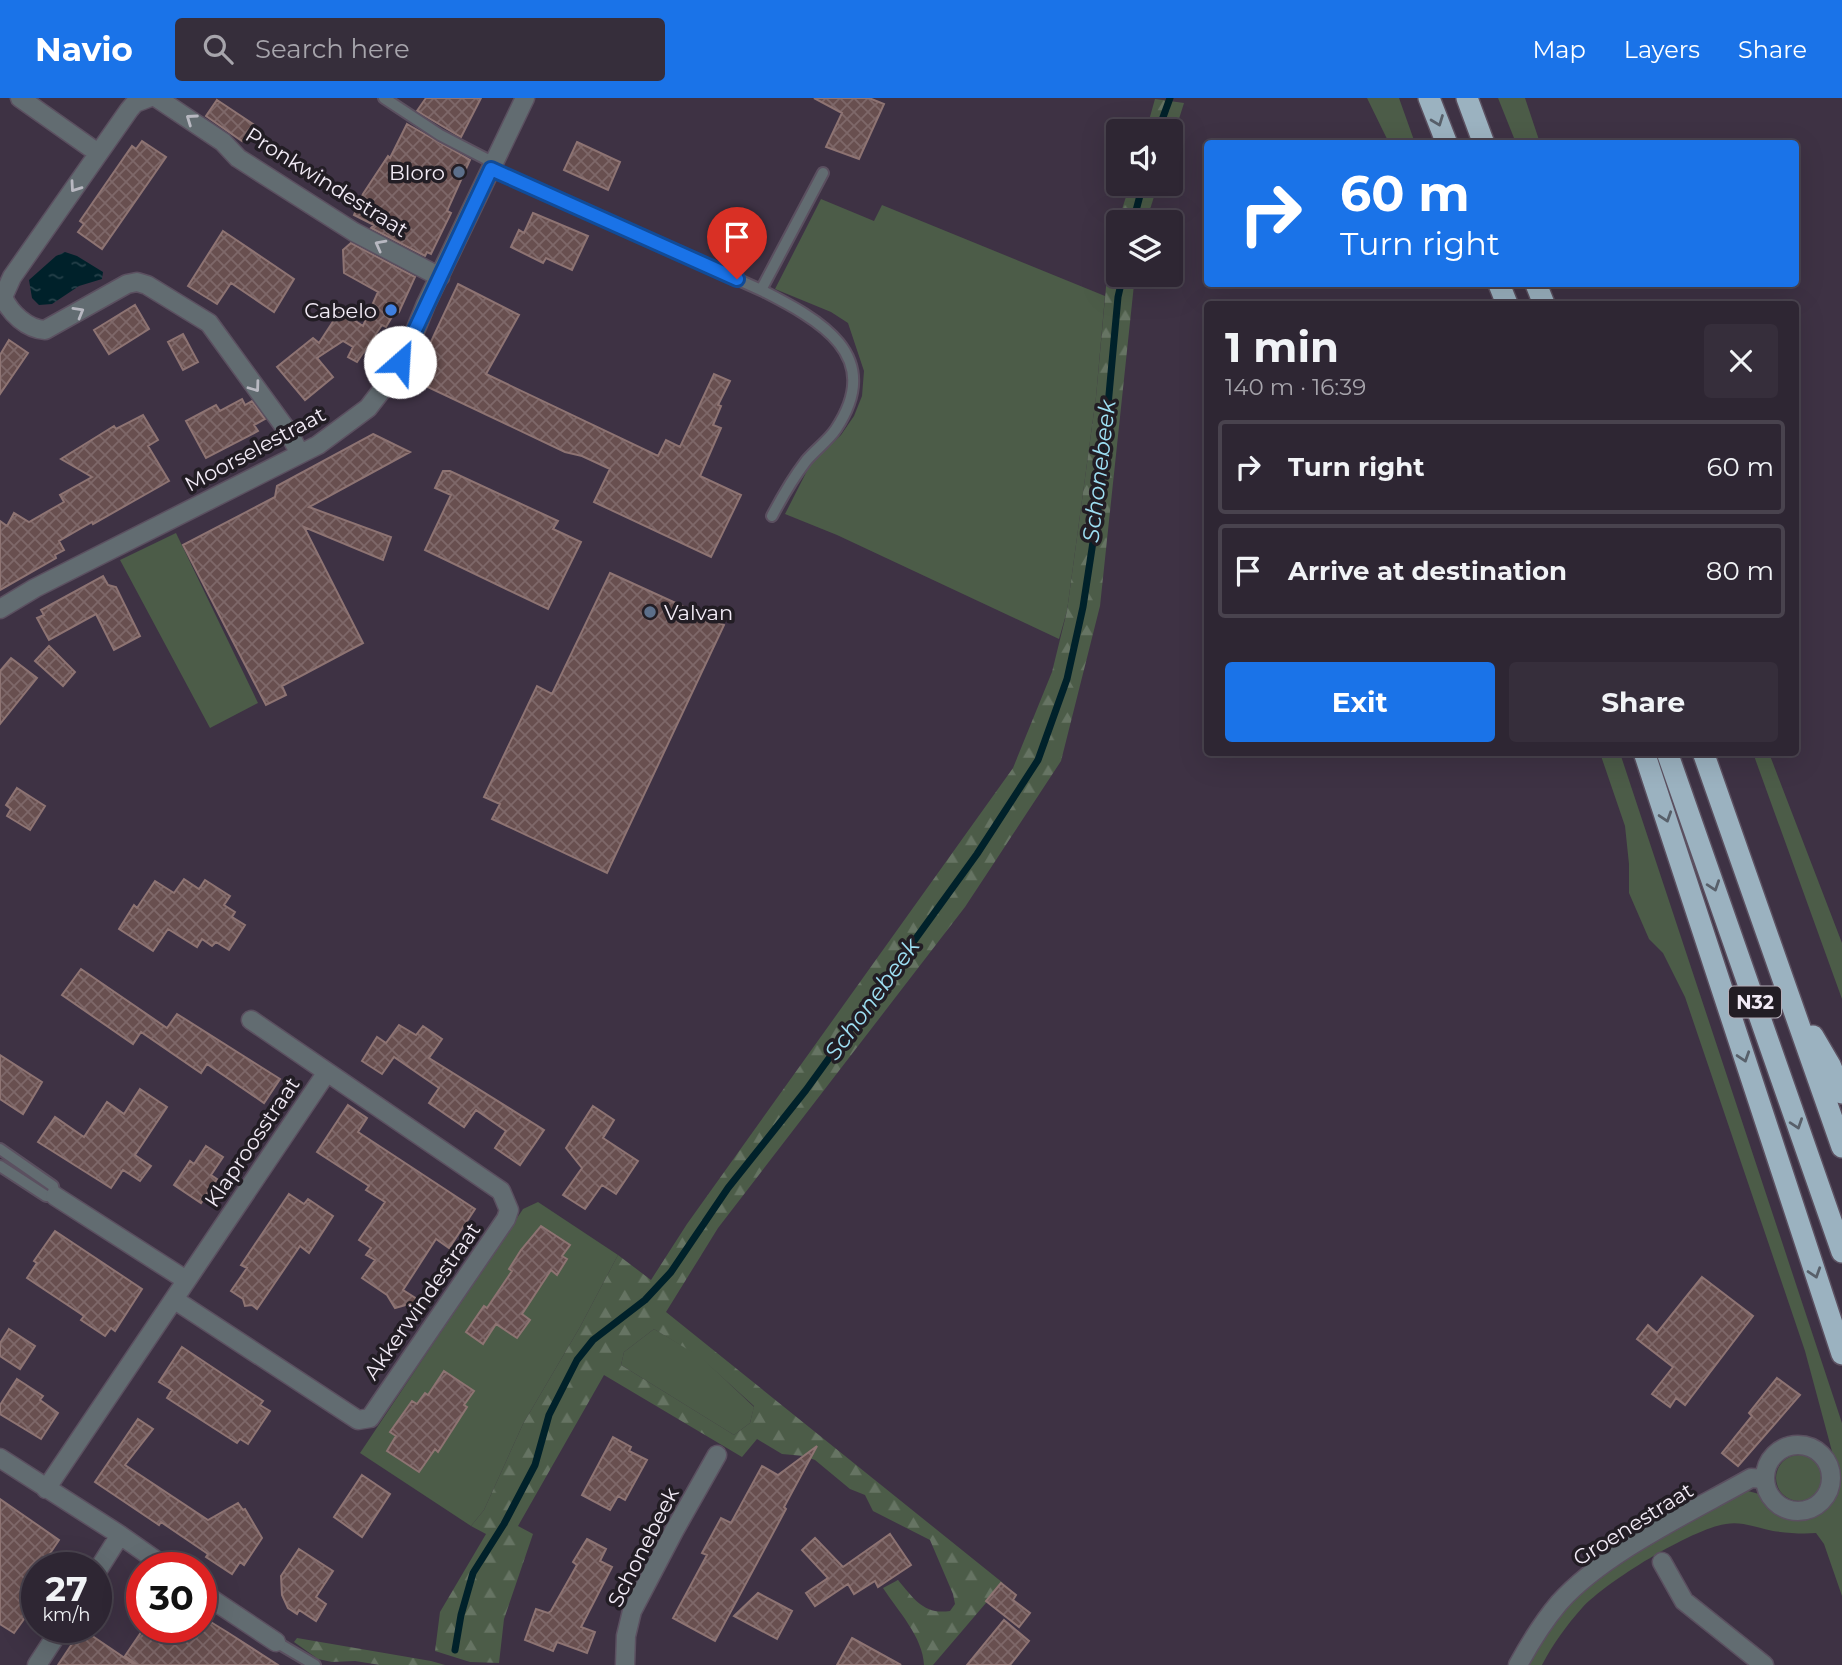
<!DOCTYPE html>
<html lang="en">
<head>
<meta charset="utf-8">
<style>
  :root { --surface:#2e2633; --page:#362e3b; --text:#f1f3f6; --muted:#a7a5ac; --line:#49434e; --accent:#1a73e8 }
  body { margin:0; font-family:Montserrat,sans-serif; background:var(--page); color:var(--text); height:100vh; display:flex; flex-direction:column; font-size:26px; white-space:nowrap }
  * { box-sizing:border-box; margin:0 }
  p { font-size:23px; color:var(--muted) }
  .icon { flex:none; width:38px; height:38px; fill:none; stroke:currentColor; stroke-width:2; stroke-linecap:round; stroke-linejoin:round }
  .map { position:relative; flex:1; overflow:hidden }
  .details { position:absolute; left:1204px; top:203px; width:595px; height:455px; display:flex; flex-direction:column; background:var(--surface); border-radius:7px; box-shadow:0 7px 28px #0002,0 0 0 2px var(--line) }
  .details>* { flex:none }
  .top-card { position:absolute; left:1204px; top:42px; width:595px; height:147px; border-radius:7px; box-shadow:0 7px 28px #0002,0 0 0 2px var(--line); background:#1a73e8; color:#fff; overflow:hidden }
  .tools { position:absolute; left:1106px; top:21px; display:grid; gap:14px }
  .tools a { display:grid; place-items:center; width:77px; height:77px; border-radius:7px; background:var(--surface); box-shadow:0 7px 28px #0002,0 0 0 2px var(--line); font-size:35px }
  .speed { position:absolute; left:21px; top:1454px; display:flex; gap:14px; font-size:35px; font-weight:700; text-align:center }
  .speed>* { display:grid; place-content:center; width:91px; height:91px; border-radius:50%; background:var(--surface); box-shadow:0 7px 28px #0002,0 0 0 2px var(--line); line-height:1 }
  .speed small { font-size:18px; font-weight:400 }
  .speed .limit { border:10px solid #d22; background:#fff; color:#111 }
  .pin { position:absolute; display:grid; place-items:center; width:60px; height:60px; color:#fff; margin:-72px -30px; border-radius:50% 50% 50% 0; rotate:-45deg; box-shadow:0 0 7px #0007 }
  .pin .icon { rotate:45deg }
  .me { position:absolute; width:77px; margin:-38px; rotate:26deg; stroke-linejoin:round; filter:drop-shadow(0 0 5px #0008) }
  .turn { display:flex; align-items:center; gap:24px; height:147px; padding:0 21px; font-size:32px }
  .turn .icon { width:91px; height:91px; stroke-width:2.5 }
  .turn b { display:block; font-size:49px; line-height:60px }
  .round { display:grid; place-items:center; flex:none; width:74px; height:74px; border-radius:7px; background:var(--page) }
  .headline { display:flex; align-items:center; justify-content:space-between; height:119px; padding:0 21px }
  h1 { font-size:42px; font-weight:700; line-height:52px }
  .button { display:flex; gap:14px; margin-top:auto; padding:14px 21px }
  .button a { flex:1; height:80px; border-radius:7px; background:var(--accent); color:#fff; font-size:28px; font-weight:700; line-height:80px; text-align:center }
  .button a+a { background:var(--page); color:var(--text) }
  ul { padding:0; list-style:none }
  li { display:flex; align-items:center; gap:21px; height:94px; margin:0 14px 10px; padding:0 7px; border:4px solid var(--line); border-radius:7px }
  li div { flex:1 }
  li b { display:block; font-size:26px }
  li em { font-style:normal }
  header { display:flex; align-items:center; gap:42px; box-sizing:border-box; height:98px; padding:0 35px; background:var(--accent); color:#fff }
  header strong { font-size:33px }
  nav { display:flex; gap:38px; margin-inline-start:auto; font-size:24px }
  .search { width:490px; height:63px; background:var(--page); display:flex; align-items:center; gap:18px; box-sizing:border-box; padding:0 24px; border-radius:7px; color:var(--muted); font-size:26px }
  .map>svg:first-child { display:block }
</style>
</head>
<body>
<header>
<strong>Navio</strong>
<div class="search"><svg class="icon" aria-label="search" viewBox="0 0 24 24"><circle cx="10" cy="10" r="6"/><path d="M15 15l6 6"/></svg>Search here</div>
<nav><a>Map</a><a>Layers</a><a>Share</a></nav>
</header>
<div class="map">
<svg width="1842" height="1567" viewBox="0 0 1842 1567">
  <defs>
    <pattern id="forest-firs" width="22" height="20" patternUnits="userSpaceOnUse" patternTransform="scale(1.75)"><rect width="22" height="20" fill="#4c5c48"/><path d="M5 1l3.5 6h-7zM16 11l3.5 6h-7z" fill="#667463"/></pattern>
    <pattern id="water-ripples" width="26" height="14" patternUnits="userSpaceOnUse" patternTransform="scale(1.75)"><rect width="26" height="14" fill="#00212a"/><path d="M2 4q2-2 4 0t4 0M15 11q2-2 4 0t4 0" fill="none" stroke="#26414a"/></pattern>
    <pattern id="building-cross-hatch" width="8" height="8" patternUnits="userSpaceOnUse" patternTransform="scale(1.75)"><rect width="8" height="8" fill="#684f4f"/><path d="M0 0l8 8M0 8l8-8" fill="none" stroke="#7e6869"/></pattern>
  </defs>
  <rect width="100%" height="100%" fill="#3e3244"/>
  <path fill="#4c5c48" d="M1367,0h32l16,45h-26z
    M1498,0h27l15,45h-24z
    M821,101l53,22 8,-16 223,91 -9,101 -29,214 -8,28 -222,-104 -52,-21 26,-51 30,-28 13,-19 8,-20 2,-25 -16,-48 -17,-11 -56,-23z
    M176,435l82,170 -48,25 -90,-168z
    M1600,655h20l222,670v173l-18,-52 -8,-11c-14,1 -28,0 -43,-2 -16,-3 -31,-10 -47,-7 -35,5 -120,58 -144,84 -16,18 -29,36 -40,57h-19l42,-61 70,-54 100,-58 13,-1 11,3 14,16 17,8 21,-3 14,-8 9,-10 3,-27 -32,-119 -120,-354 -22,-44 -14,-14 -20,-46v-29l-4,-38z
    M1753,655h16l73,190v56z
    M538,1104l80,53 -38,72 -57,97 -39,86 -13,16 -111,-73 163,-244z
    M654,1231l46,27 54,51 -4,16 -16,12 -113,-70 3,-13z
    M1776 1380a23 23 0 1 1 46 0a23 23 0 1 1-46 0Z"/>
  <path fill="url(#forest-firs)" fill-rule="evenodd" d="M1155,1l29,4 -13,41v-13h-25z
    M1130,86h28l-12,38h-28z
    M1118,125v52h17l-35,331 -39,155 -96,146 -247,321 -52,84 337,271 -70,82h-9c-1,-28 -26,-54 -41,-77l15,-8c16,19 26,35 52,31l5,-7 -2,-10 -23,-54 -57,-29 -8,-16 -15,-6 -35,-29 -11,-4 -22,-2 -25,-15 -15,18 -138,-82 -86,151 15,8 -29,85 -5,44 -29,-1 -35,-11 5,-39 46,-78 -15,-8 13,-16 39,-86 57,-97 38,-72 33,25 36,-56 326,-456 39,-96 15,-61 29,-214 13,-143zM654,1231l46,28 54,49 -4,17 -16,12 -113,-70 3,-13z
    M297,1540l134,23 14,4h-65l-25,-4 -23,1 -14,-3 -24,-17z"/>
  <path fill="url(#water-ripples)" d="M65,154l12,4 26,16 -1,7 -23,7 -27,18 -13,1 -7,-7 -3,-18 27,-24z"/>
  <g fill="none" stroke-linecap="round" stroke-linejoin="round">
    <path stroke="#00212a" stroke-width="7" d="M1158,33l12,-33
      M1133,124l10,-38
      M455,1552l6,-35 12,-42 31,-49 31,-59 14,-50 28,-55 16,-20 52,-40 26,-28 57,-84 78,-98 171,-236 61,-94 29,-81 16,-72 16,-104 19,-206 5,-22"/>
  </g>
  <path fill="url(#building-cross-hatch)" stroke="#8e7473" stroke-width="2" d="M426,0h55l-20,39 -44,-26z
    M814,0h55l15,6 -25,55 -33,-12 16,-34z
    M217,2l36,24 -11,17 -36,-25z
    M407,26l63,36 -23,51 4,2 -20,41 -4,-2 -2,4 -54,-28 3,-3 -20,-10 9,-21 25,-38 2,2z
    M142,43l24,16 -64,92 -24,-17 6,-8 -4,-3 52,-75 4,3z
    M577,44l43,20 -12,28 -44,-20z
    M533,115l55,23 -16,34 -26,-12 -3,5 -32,-16 8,-17 5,3z
    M223,133l71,48 -20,33 -43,-29 -14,21 -29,-18z
    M351,145l64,34 -16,35 -3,-2 -10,17 -4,-2 -25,37 -9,-5 5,-10 -10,-6 -26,17 16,19 -28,23 -28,-33 36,-29 6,5 21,-32 23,15 15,-34 -34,-19 -1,-23z
    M458,186l61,31 -33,59 172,82 8,-16 14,7 34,-73 16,7 -12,24 3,1 -8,19 8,3 -21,48 41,19 -30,62 -117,-55 16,-33 -28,-13 -17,-4 -152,-72z
    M135,207l14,24 -40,25 -15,-24z
    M183,236l15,28 -15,8 -15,-28z
    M9,242l19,13 -28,41v-39z
    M242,301l3,6 7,-4 13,18 -11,6 4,6 -52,27 -20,-37 30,-16 4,6z
    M143,317l15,25 -10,6 21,35 -76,43 -1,-2 -33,19 5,9 -9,5 1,3 -56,32v-69l7,5 7,-13 15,9 35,-20 -4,-7 32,-18 -31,-18 53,-33 2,3z
    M373,336l37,18 -101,55 82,30 -8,23 -79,-33 59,116 -81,43 4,9 -20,10 -83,-160 92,-48 2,-11z
    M443,373h7l108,50 -5,8 28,13 -33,67 -123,-59 26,-55 -16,-7z
    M610,475l114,52 -117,248 -115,-54 8,-15 -16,-7 53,-111 15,8z
    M103,478l5,9 8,2 24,49 -26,14 -18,-36 -47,26 -12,-22 7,-3 -3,-5z
    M49,548l26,26 -12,14 -28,-25z
    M11,560l26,20 -37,46v-53z
    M17,690l28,18 -15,24 -23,-14 4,-7 -5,-4z
    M184,781l15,10 6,-9 25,16 -6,9 11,7 -3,5 13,8 -16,25 -13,-8 -4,4 -10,-7 -5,8 -29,-18 -15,22 -34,-22 15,-24 3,3 18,-27 19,12z
    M81,871l86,59 10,-14 103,65 -16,24 -57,-39 -6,9 -60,-41 -8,12 -71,-49z
    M399,927l17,10 7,-9 19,13 -13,19 115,72 -24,35 -25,-17 11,-17 -30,-21 -12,17 -35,-24 10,-15 -45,-31 -12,17 -20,-13 15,-24 9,6z
    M0,957l42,27 -19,32 -23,-15z
    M140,991l27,18 -32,48 16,11 -11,15 -17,-11 -12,18 -73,-46 17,-25 29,20 23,-35 17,12z
    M348,1007l19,13 -9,14 117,77 -26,39 -13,-9 -33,51 17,11 -25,7 -8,-13 -25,-17 13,-18 -9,-5 5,-7 -12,-8 26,-38 -19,-12 3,-4 -52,-34z
    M593,1008l21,14 -11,18 35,23 -22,33 -14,-9 -17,24 -22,-14 19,-27 -16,-20z
    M206,1048l17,11 -12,18 6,4 -16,24 -27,-18 16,-24 4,3z
    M289,1096l15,10 4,-5 25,17 -24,37 -9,-7 -43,63 -5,-4 -7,1 -2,-7 -12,-8 16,-23 -6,-3z
    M541,1128l29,19 -8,11 5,3 -10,16 -6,-5 -29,44 8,6 -13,18 -21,-14 -13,20 -17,-12 18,-26 3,2 25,-37 -3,-2 12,-19z
    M55,1133l87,58 -27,42 -4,-3 -6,8 -24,-16 3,-4 -57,-38 10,-15 -3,-2z
    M1702,1179l51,39 -68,89 -9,-7 -6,9 -18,-13 21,-27 -36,-28 11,-14 9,8z
    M9,1231l26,17 -15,23 -20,-13v-13z
    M182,1249l81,54 -3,4 10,6 -22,33 -8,-5 -3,4 -70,-45 5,-8 -13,-8z
    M444,1273l30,20 -10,14 3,2 -29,45 -3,-3 -16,23 -32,-21 9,-15 -6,-4 22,-31 5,3 8,-11 3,2z
    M1777,1280l23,17 -62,71 -16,-13 30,-37 -3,-3z
    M17,1281l26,17 -3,4 18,13 -17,26 -41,-25v-9z
    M138,1321l15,10 -28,36 83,55 30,-17 5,7 2,-1 17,29 -18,27 -4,-3 -8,12 -26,-17 2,-3 -47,-32 -2,3 -64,-43z
    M613,1339l18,10 -2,4 18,9 -22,40 -7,-4 -8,14 -28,-15z
    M817,1348l-33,61 2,2 -71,132 -42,-23 34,-63 -5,-2 19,-35 10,5 31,-57 16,9z
    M362,1377l28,19 -28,43 -28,-20z
    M0,1401l59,41 -19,28h-3v33l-23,32 -14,-9z
    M890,1436l21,31 -33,22 -3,-6 -21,13 -6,-10 -33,22 -9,-13 22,-15 -26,-28 13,-12 28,29z
    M587,1441l19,10 -6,12 12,6 -31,60 14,5 -8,21 -30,-11 -4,9 -28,-11 11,-31 12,4 3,-2 26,-46 -4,-3z
    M299,1451l34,22 -17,26 10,7 -10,17 -17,-11 -2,4 -9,-6 -6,-13 -1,-19z
    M1001,1485l15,12 -3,5 17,13 -11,14 -33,-26z
    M758,1495l34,18 -15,28 -43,-23z
    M201,1518l26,16 51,33h-140l-13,-9 19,-28h57z
    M1004,1522l25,21 -19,24h-43z
    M82,1531l53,36h-77z
    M852,1540l49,27h-64z"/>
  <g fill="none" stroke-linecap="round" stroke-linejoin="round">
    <defs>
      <path id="lane" d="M384,0l56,37 54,28
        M491,71l270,121c59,30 124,65 75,139 -8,12 -21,21 -30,32 -13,17 -24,36 -34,55
        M761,192l62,-117
        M0,1051l53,37 2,10h-9l-46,-30
        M276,1544l39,23"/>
      <path id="street" d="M20,0l78,55
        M148,0l-13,5 -6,7 -117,167 -9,20c7,16 24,32 42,33l82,-46 10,-2 10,3 62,38 80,110 11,21
        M157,0l66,44 15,16 116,74 86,45
        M0,511l35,-21 283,-143 50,-37 24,-31 17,-31 17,-42 99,-206
        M55,1098l131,84
        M175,1202l183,120 12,-2 136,-199 3,-9 -8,-19 -250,-171
        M1765 1380a33 33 0 1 1 66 0a33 33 0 1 1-66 0Z
        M0,1360l120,77 47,33
        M46,1391l281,-417
        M1662,1464l22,39 80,64
        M96,1475l24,-38
        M201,1494l75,50
        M37,1567l24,-37
        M625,1567l1,-29 6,-25 42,-80 43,-76
        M1518,1567c12,-22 25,-43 41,-62 44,-50 134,-92 192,-125l14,1"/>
      <path id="highway" d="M1429,0l18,46
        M1467,0l17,46
        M1499,186l8,20
        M1536,186l8,20
        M1644,654l198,602
        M1667,654l175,500
        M1703,654l139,395
        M1813,938l17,29 12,28"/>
    </defs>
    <use href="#lane" stroke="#5b5060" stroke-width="14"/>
    <use href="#street" stroke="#5b5060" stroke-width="21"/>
    <use href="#highway" stroke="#5b5060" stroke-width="24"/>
    <use href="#lane" stroke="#626c71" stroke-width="10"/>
    <use href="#street" stroke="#626c71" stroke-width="18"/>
    <use href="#highway" stroke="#9bb2c0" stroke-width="21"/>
  </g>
  <defs><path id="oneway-chevron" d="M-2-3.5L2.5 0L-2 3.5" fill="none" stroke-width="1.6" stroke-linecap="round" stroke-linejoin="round" transform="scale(1.75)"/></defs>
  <g stroke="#b8b8c1">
    <use href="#oneway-chevron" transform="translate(191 21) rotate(-145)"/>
    <use href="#oneway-chevron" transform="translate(75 89) rotate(125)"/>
    <use href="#oneway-chevron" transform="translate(380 147) rotate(-152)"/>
    <use href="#oneway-chevron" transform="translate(79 214) rotate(-30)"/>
    <use href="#oneway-chevron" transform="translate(255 289) rotate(54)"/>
  </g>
  <g stroke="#58606a">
    <use href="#oneway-chevron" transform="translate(1438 23) rotate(69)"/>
    <use href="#oneway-chevron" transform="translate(1666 719) rotate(72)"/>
    <use href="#oneway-chevron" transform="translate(1714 788) rotate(71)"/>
    <use href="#oneway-chevron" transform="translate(1744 959) rotate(72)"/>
    <use href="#oneway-chevron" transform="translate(1797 1026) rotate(71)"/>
    <use href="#oneway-chevron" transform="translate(1815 1175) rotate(72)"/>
  </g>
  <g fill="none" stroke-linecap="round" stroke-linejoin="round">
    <defs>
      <path id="route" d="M400,264l91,-193 246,110"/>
    </defs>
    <use href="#route" stroke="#114b97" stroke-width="18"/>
    <use href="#route" stroke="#1a73e8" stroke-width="12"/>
  </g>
  <g fill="#5c6f8a" stroke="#221d24" stroke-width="2.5">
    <circle cx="459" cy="74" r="7"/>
    <circle cx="650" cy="514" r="7"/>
  </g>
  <circle fill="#3f7fe0" stroke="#221d24" stroke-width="2.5" cx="391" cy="212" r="7"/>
  <g text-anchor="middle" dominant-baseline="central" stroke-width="7" stroke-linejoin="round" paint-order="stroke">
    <rect fill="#221d24" stroke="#b4adb7" stroke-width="2" x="1729" y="888.5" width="52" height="31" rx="5"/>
    <g font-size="19" font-weight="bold" fill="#f2ebf6">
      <text x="1755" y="904">N32</text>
    </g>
    <g font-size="21" fill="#f2ebf6" stroke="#221d24" text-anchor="end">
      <text x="445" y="74">Bloro</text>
      <text x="377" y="212">Cabelo</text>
      <text x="664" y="514" text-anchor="start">Valvan</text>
    </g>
    <g font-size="21" fill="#f2ebf6" stroke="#221d24">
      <text transform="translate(327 84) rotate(32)">Pronkwindestraat</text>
      <text transform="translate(255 351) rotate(-28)">Moorselestraat</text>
      <text transform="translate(252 1044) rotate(-56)">Klaproosstraat</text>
      <text transform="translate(422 1203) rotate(-55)">Akkerwindestraat</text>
      <text transform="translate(1633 1426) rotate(-32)">Groenestraat</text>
      <text transform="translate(643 1449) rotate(-63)">Schonebeek</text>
    </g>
    <g font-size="23" font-style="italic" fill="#9ee0f4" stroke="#221d24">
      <text transform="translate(1099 373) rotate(-83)">Schonebeek</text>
      <text transform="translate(872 901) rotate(-54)">Schonebeek</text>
    </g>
  </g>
</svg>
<div class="tools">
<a><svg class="icon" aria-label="sound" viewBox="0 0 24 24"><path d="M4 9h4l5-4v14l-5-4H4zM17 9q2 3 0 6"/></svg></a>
<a><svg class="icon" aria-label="layers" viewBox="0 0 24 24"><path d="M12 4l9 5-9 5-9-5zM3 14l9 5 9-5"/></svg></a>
</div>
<div class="speed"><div>27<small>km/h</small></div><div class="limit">30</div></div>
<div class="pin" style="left:737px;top:181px;background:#d93025"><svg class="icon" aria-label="arrive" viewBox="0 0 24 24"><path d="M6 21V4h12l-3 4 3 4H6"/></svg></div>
<svg class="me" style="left:400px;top:264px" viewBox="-20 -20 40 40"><circle r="19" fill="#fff"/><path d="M0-13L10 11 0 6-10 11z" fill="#1a73e8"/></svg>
<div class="top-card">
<div class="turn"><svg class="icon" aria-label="right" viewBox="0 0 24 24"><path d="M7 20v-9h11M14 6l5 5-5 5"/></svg><div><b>60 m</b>Turn right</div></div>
</div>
<section class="details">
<div class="headline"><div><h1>1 min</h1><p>140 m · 16:39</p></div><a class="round"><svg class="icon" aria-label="close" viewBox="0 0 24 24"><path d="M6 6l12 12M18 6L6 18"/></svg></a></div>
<ul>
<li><svg class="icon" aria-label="right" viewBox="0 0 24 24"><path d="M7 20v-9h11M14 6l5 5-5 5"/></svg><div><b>Turn right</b></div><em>60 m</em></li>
<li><svg class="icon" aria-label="arrive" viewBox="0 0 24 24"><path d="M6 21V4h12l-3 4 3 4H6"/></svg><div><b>Arrive at destination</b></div><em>80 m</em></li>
</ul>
<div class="button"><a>Exit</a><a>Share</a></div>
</section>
</div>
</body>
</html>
